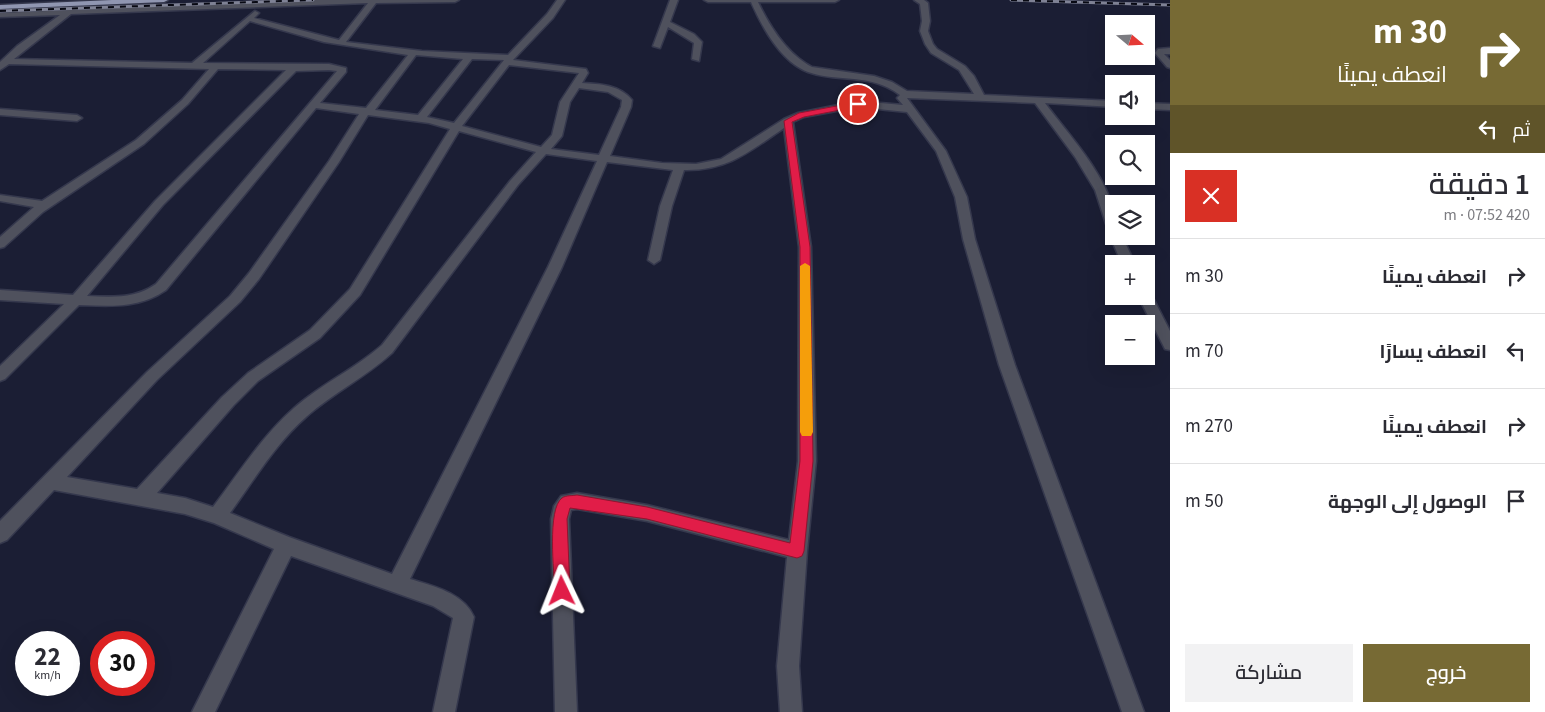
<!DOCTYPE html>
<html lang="ar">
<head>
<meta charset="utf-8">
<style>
  :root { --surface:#fff; --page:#f2f2f3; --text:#2b2b33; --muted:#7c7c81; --line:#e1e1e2; --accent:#776a34 }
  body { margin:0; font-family:"Source Sans 3",Cairo,sans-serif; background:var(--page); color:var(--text); direction:rtl; height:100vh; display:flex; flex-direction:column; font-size:19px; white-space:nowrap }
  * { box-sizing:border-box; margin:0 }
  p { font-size:16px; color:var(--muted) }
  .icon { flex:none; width:28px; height:28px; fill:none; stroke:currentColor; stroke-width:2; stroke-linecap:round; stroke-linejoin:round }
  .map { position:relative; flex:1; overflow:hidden; direction:ltr }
  .drawer { display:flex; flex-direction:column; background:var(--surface); width:375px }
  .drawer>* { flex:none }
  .guide { background:#776a34; color:#fff; overflow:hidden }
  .needle { width:32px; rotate:109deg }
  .buttons { position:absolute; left:1105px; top:15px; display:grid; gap:10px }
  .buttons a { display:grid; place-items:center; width:50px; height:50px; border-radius:0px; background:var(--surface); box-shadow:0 5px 20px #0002; font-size:25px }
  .speed { position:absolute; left:15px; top:631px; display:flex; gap:10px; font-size:25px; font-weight:700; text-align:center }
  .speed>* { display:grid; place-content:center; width:65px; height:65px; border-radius:50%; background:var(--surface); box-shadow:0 5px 20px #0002; line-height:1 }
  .speed small { font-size:12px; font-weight:400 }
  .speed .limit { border:8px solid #d22; background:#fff; color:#111 }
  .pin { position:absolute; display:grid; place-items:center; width:42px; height:42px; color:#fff; margin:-21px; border:2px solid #fff; border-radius:50%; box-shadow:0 1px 5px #0007 }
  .me { position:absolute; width:55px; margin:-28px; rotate:358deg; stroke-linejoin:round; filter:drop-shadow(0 0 4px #0008) }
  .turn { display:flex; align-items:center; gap:18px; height:105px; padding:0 15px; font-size:22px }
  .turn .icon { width:65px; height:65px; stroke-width:2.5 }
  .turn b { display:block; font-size:35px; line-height:42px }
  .then { display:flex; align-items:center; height:48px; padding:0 15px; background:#0003; gap:10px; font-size:19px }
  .round { display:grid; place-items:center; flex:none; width:52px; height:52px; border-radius:0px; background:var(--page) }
  .headline { display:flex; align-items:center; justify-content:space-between; height:85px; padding:0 15px }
  h1 { font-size:30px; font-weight:600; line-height:38px }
  .primary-button { display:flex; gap:10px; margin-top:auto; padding:10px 15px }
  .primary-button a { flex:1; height:58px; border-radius:0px; background:var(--accent); color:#fff; font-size:20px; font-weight:600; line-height:58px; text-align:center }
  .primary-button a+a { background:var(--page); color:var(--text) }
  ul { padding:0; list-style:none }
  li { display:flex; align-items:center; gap:15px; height:75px; padding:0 15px; border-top:1px solid var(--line) }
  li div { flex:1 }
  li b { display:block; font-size:19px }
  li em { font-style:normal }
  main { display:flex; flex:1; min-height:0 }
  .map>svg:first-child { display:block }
</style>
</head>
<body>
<main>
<section class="drawer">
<div class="guide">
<div class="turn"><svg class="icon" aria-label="right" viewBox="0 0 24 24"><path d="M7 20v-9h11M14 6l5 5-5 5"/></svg><div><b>30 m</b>انعطف يمينًا</div></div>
<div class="then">ثم<svg class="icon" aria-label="left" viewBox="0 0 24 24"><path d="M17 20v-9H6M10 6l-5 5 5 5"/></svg></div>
</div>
<div class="headline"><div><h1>1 دقيقة</h1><p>420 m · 07:52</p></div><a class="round" style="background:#d93025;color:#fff"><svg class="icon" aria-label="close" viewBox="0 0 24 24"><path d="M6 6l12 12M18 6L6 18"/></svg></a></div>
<ul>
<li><svg class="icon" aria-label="right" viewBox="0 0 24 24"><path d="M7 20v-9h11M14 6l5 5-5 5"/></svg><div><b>انعطف يمينًا</b></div><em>30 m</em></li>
<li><svg class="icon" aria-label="left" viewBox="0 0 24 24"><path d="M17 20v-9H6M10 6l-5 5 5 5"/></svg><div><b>انعطف يسارًا</b></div><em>70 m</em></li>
<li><svg class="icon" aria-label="right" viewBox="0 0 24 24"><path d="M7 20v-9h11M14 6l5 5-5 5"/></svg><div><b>انعطف يمينًا</b></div><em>270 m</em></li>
<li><svg class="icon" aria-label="arrive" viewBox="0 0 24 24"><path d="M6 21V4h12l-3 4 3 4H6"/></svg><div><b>الوصول إلى الوجهة</b></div><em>50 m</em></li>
</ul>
<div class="primary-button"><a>خروج</a><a>مشاركة</a></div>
</section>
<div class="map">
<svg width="1170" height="712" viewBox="0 0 1170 712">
  <rect width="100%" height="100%" fill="#1b1e34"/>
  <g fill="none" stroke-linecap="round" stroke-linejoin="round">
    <defs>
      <path id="street" d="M308,0h151l-4,2 -79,1 -30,39 76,9 86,4 39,-41 10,-14h8l-12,18 -40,42 73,9 2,4 -6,10c18,1 38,2 50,17l-1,7 -21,49 52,7 34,1 25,-5 63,-40 14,-6 60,-12 45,4 -6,-7 3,-3c-31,-23 -61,-12 -92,-23 -27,-10 -46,-45 -57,-70h-43l-4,-2h135l-4,2h-77c12,25 29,52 54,65l62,9 18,6 15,9 67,3 -15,-24 -28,-17 -6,-9 -5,-13 2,-10 -2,-17 -6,-4h10l4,3 2,18 -2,10 5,13 4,5 28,17 9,10 10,19 130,6v6l-69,-4c23,31 59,69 68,106 2,9 1,19 1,27h8l13,28h-13l-12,-28 2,-3 -4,-3 -13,-40 -20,-33 -40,-54 -128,-5 39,53 21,46 8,42 40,126 129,347h-22l-123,-347 -36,-126 -8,-42 -19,-46 -29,-39 -49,-5 -54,10 -11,5 18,125 5,214 -9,90 -8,115 3,46h-22l-3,-46 10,-109 -140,-36 -70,-12 -6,1 -2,9 8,193h-22l-4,-193 3,-13 7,-10 16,-3 70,12 142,35 9,-79 1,-214 -15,-119c-34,23 -56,43 -100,42l-12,36 -12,54 -6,4 -6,-4 12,-54 13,-36 -66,-8 -45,105 -152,312c23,7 54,14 64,38l-19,95h-22l20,-94 -20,-12 -142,-50 -76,156h-23l82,-163 -60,-26 -29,-9 -131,-24 -47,50 -7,3v-22l147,-149 83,-76 19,-23 80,-112 30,-47 -43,-6 -150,182c-27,19 -56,16 -87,15l-74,74 -5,2v-15l64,-62 -64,-4v-10l73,5 82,-94 131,-131 -68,-1 -30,35 -44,40 -101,68 -39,35 -4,1v-11l34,-30 -34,-6v-6l42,6 94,-61 46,-40 27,-31 -200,-5 -9,6v-8l17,-16 43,-31 -60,2v-4zM368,3l-29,37 -85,-22 5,-5 -4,-2 -63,52 -178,-4 57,-45zM250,21l74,21 84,13 -42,53 -46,-5 26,-31v-4l-17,-4 -126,-1zM416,55l47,4 -45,56 -43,-5zM472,59l32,1 -50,63 -27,-6zM509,65l70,8 -19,29 -8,33 -11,12 -79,-21zM329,70l8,1 -181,213c-21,15 -44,13 -69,12l76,-91 133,-134zM579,88l29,4 14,8 -1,7 -22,48 -48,-6 11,-13 8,-34zM368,115l61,8 21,6 -100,160 -40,41 -62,43 -26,24 -85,92 -70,-12 90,-97 83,-78 19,-23 80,-117zM459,131l77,21 -26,29 -128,164c-27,24 -61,39 -88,63 -32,28 -55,65 -81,99l-28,-9 -28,-5 77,-88 24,-24 62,-43 40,-43zM546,154l51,7 -49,106 -156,307 -103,-37 -59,-24c24,-33 46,-70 76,-96 27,-24 60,-40 86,-64l126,-168z
        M670,0h8l-8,22 24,12 8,8 -3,19 -7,-2 2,-16 -26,-16 -8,21 -7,-2z
        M1170,48v6h-6l6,6v8l-3,-1 -12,-14 3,-4z
        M1146,103l24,1v6l-24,-1z
        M0,109l77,6 5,3 -5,3 -77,-6z
        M1146,292l6,4 18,35v19l-5,-1 -27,-53h8z"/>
      <path id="highway" d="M112,0h56l-4,2 -164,7v-4z"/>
    </defs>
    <use href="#street" stroke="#35384d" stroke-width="3"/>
    <use href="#highway" stroke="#35384d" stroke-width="3"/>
    <use href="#street" fill="#4f515d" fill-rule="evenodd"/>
    <use href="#highway" fill="#9096b1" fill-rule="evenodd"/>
    <defs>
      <path id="rail" d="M1011,0l159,5
        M0,11l313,-11"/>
    </defs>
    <use href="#rail" stroke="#7f8295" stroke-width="3"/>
    <use href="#rail" stroke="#080913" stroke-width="2" stroke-dasharray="6" stroke-linecap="butt"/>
  </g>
  <path fill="#e11d48" stroke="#92132f" d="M858,102h3v4l-57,11 -12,5 18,125 3,214 -9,90 -2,5 -5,2 -150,-39 -77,-11 -3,11 3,72 -3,5 -5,3 -5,-3 -2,-5c-1,-18 -8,-82 7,-93 4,-3 10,-2 15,-3l70,12 143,36 10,-82v-214l-16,-126 15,-8z"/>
  <path fill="#f59e0b" d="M805,263l5,3 3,166 -2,4h-9l-2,-4v-166z"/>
</svg>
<div class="buttons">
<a><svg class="needle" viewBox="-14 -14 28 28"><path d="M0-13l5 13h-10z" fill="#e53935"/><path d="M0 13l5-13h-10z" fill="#7c7c81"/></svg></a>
<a><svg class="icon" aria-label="sound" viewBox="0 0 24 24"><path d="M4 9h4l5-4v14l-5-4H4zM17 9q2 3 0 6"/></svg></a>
<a><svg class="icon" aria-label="search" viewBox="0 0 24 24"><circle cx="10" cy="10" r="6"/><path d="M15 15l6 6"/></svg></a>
<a><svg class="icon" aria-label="layers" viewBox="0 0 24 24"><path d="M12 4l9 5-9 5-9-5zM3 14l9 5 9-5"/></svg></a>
<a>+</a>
<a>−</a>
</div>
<div class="speed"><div>22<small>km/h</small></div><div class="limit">30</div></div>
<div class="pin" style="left:858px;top:104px;background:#d93025"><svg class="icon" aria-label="arrive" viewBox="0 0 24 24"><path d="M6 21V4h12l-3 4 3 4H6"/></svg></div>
<svg class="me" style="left:562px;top:591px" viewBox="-20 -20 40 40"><path d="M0-17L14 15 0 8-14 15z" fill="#e11d48" stroke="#fff" stroke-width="4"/></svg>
</div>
</main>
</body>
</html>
